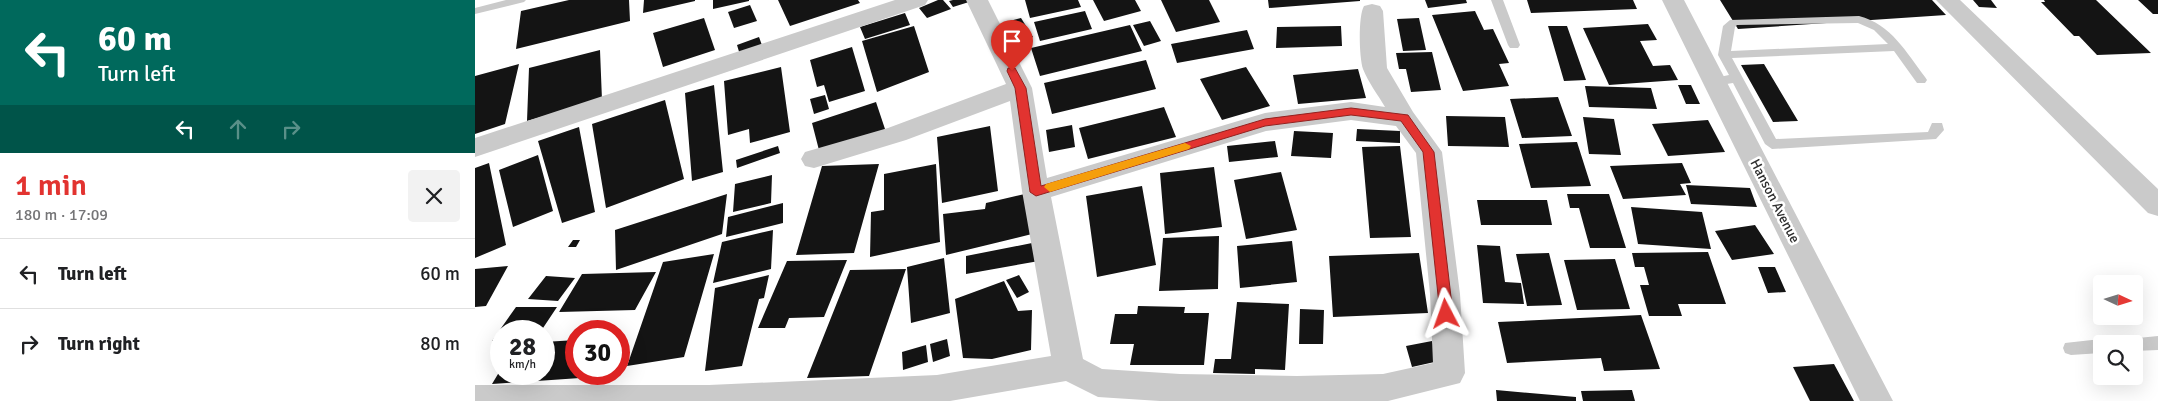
<!DOCTYPE html>
<html lang="en">
<head>
<meta charset="utf-8">
<style>
  :root { --surface:#fff; --page:#f2f2f2; --text:#202124; --muted:#757577; --line:#e0e0e0; --accent:#e23330 }
  body { margin:0; font-family:Signika,sans-serif; background:var(--page); color:var(--text); height:100vh; display:flex; flex-direction:column; font-size:19px; white-space:nowrap }
  * { box-sizing:border-box; margin:0 }
  p { font-size:16px; color:var(--muted) }
  .icon { flex:none; width:28px; height:28px; fill:none; stroke:currentColor; stroke-width:2; stroke-linecap:round; stroke-linejoin:round }
  .map { position:relative; flex:1; overflow:hidden }
  .details { display:flex; flex-direction:column; background:var(--surface); width:475px }
  .details>* { flex:none }
  .top-card { background:#00695c; color:#fff; overflow:hidden }
  .needle { width:32px; rotate:94deg }
  .buttons { position:absolute; left:1618px; top:275px; display:grid; gap:10px }
  .buttons a { display:grid; place-items:center; width:50px; height:50px; border-radius:5px; background:var(--surface); box-shadow:0 5px 20px #0002; font-size:25px }
  .speed { position:absolute; left:15px; top:320px; display:flex; gap:10px; font-size:25px; font-weight:700; text-align:center }
  .speed>* { display:grid; place-content:center; width:65px; height:65px; border-radius:50%; background:var(--surface); box-shadow:0 5px 20px #0002; line-height:1 }
  .speed small { font-size:12px; font-weight:400 }
  .speed .limit { border:8px solid #d22; background:#fff; color:#111 }
  .pin { position:absolute; display:grid; place-items:center; width:42px; height:42px; color:#fff; margin:-51px -21px; border-radius:50% 50% 50% 0; rotate:-45deg; box-shadow:0 0 5px #0007 }
  .pin .icon { rotate:45deg }
  .me { position:absolute; width:55px; margin:-28px; rotate:356deg; stroke-linejoin:round; filter:drop-shadow(0 0 4px #0008) }
  .turn { display:flex; align-items:center; gap:18px; height:105px; padding:0 15px; font-size:22px }
  .turn .icon { width:65px; height:65px; stroke-width:2.5 }
  .turn b { display:block; font-size:35px; line-height:42px }
  .lanes { display:flex; align-items:center; height:48px; padding:0 15px; background:#0003; justify-content:center; gap:25px; direction:ltr }
  .lanes .off { opacity:.35 }
  .round { display:grid; place-items:center; flex:none; width:52px; height:52px; border-radius:5px; background:var(--page) }
  .overview { display:flex; align-items:center; justify-content:space-between; height:85px; padding:0 15px }
  h1 { font-size:30px; font-weight:600; line-height:38px; color:var(--accent) }
  ul { padding:0; list-style:none }
  li { display:flex; align-items:center; gap:15px; height:70px; padding:0 15px; border-top:1px solid var(--line) }
  li div { flex:1 }
  li b { display:block; font-size:19px }
  li em { font-style:normal }
  main { display:flex; flex:1; min-height:0 }
  .map>svg:first-child { display:block }
</style>
</head>
<body>
<main>
<section class="details">
<div class="top-card">
<div class="turn"><svg class="icon" aria-label="left" viewBox="0 0 24 24"><path d="M17 20v-9H6M10 6l-5 5 5 5"/></svg><div><b>60 m</b>Turn left</div></div>
<div class="lanes"><svg class="icon" aria-label="left" viewBox="0 0 24 24"><path d="M17 20v-9H6M10 6l-5 5 5 5"/></svg><svg class="icon off" aria-label="ahead" viewBox="0 0 24 24"><path d="M12 20V5M6 11l6-6 6 6"/></svg><svg class="icon off" aria-label="right" viewBox="0 0 24 24"><path d="M7 20v-9h11M14 6l5 5-5 5"/></svg></div>
</div>
<div class="overview"><div><h1>1 min</h1><p>180 m · 17:09</p></div><a class="round"><svg class="icon" aria-label="close" viewBox="0 0 24 24"><path d="M6 6l12 12M18 6L6 18"/></svg></a></div>
<ul>
<li><svg class="icon" aria-label="left" viewBox="0 0 24 24"><path d="M17 20v-9H6M10 6l-5 5 5 5"/></svg><div><b>Turn left</b></div><em>60 m</em></li>
<li><svg class="icon" aria-label="right" viewBox="0 0 24 24"><path d="M7 20v-9h11M14 6l5 5-5 5"/></svg><div><b>Turn right</b></div><em>80 m</em></li>
</ul>
</section>
<div class="map">
<svg width="1683" height="401" viewBox="0 0 1683 401">
  <rect width="100%" height="100%" fill="#fff"/>
  <path fill="#141414" d="M94,0h60l1,21 -114,28 5,-38z
    M169,0h51v1l-52,12z
    M238,0h36v1l-36,8z
    M303,0h80l2,3 -70,23z
    M463,0h5l8,9 -24,9 -8,-10z
    M478,0h14l2,2 -16,5 -4,-6z
    M550,0h53l3,7 -51,11z
    M618,0h42l6,11 -37,10z
    M686,0h48l11,22 -44,10z
    M793,0h92v1l-91,7z
    M950,0h41l1,3 -39,5z
    M1052,0h106l4,9 -106,4z
    M1245,0h212l14,15 -208,14z
    M1498,0h18l6,8 -18,-1z
    M1569,0h52l55,53 -54,2 -18,-19h-5l-33,-34h4z
    M1663,0h20v14h-5z
    M275,5l7,16 -23,7 -6,-16z
    M610,11l7,18 -52,12 -6,-19z
    M1000,11l9,19 9,-1 16,34 -10,1 10,22 -46,5 -31,-76z
    M430,13l5,12 -45,14 -5,-12z
    M229,18l11,32 -52,17 -10,-34z
    M546,18l12,19 -15,5 -12,-20z
    M944,18l7,32 -23,1 -6,-32z
    M675,21l11,20 -17,5 -11,-21z
    M1173,24l9,16 -17,1 13,25 17,-1 8,15 -69,5 -26,-57z
    M655,25l12,26 -102,25 -9,-28z
    M439,26l15,46 -52,20 -15,-51z
    M866,26l1,20 -66,2 1,-21z
    M1073,26h19l19,54 -22,1z
    M772,30l7,19 -77,14 -6,-19z
    M284,37l4,11 -23,7 -3,-10z
    M377,47l13,44 -36,11 -5,-17 -7,2 -7,-27z
    M125,50l2,50 -75,21 2,-53z
    M957,52l9,38 -30,2 -5,-23h-7l-3,-16z
    M671,60l10,29 -104,25 -8,-31z
    M44,64l-14,60 -30,10v-58z
    M1289,64l34,57 -25,1 -32,-57z
    M306,67l9,65 -40,11 -1,-14 -21,6 -4,-54z
    M771,67l24,39 -48,14 -22,-41z
    M883,69l8,29 -68,6 -5,-29z
    M239,85l9,87 -31,9 -7,-88z
    M1203,85h13l9,19h-14z
    M1110,86l66,2 6,21 -68,-2z
    M350,95l4,14 -15,5 -4,-15z
    M1083,97l14,39 -50,2 -12,-39z
    M190,100l19,79 -78,29 -14,-84z
    M401,102l10,30 -66,22 -8,-31z
    M689,107l12,30 -88,22 -9,-31z
    M971,116l59,1 4,30 -61,-1z
    M1108,117l31,2 7,36 -32,-1z
    M1233,120l17,32 -57,4 -16,-32z
    M597,125l3,22 -26,5 -3,-22z
    M515,126l8,65 -56,12 -5,-66z
    M104,127l16,85 -33,11 -24,-82z
    M882,129l43,2v12l-44,-2z
    M819,131l39,2 -2,25 -40,-2z
    M800,141l3,16 -49,5 -2,-16z
    M1102,142l14,44 -60,2 -12,-44z
    M303,146l2,7 -43,15 -1,-8z
    M925,146l11,91 -41,1 -8,-91z
    M63,155l15,56 -40,16 -14,-57z
    M14,163l17,82 -31,13v-90z
    M1207,163l9,20 -11,1 6,11 -63,4 -13,-33z
    M404,164l-25,89 -58,2 26,-89z
    M461,164l4,78 -70,15 1,-45 13,-2v-36z
    M739,167l8,60 -57,7 -5,-61z
    M806,172l16,58 -51,9 -12,-59z
    M297,175l-1,28 -38,9 2,-28z
    M1211,185l64,3 7,19 -66,-3z
    M667,186l14,79 -59,12 -11,-81z
    M554,193l7,40 -90,22 -3,-41 42,-5 1,-6z
    M252,194l-5,40 -106,36 -1,-40z
    M1092,194h42l17,54h-36l-11,-40h-9z
    M1002,200h70l5,25h-71z
    M308,203v20l-57,14 2,-20z
    M1156,207l71,5 9,37 -73,-5z
    M1280,225l19,29 -42,6 -17,-29z
    M298,230l-2,39 -58,14 9,-41z
    M744,236l-1,53 -59,2 4,-53z
    M98,240h7l-4,7h-8z
    M817,241l5,41 -57,6 -3,-42z
    M562,242l2,19 -73,13v-18z
    M1002,245l23,1 5,36 16,1 3,21 -41,-1z
    M1233,252l18,52h-48l4,12h-33l-9,-31h9l-5,-18h-9l-3,-14z
    M944,253l9,60 -95,4 -4,-61z
    M1074,253l13,52 -35,1 -11,-52z
    M239,254l-30,103 -57,9 36,-104z
    M469,258l6,55 -39,10 -4,-56z
    M1140,259l15,50 -53,1 -13,-50z
    M372,260l-23,57 -35,1 -4,10h-27l29,-67z
    M33,266l-22,40 -11,1v-38z
    M1283,267h17l11,25 -18,1z
    M431,269l-37,107 -62,2 43,-108z
    M181,272l-21,38 -76,2 23,-38z
    M294,275l-5,23 -5,1 -17,67 -37,5 10,-83z
    M544,275l10,17 -12,6 -11,-18z
    M71,276l29,2 -17,23 -30,-2z
    M529,281l14,30 14,-1 -1,40 -39,9 -29,-1 -8,-59z
    M762,302l52,2 -4,66 -30,-1v5l-42,-1 2,-14h16z
    M663,306l47,1 -1,6h25l-5,52h-74l4,-21h-24l5,-30h22z
    M41,307h41l-16,24h-40v10h-9z
    M825,309l24,1 -1,34h-24z
    M1166,315l19,54 -56,2 -3,-13 -94,5 -9,-41z
    M472,339l3,17 -17,6 -3,-18z
    M101,340v34h6l-2,4 -88,6 9,-15v5h43v-32z
    M957,341l7,20 -27,6 -6,-21z
    M451,345l2,17 -25,8 -1,-18z
    M1359,364l20,37h-44l-17,-34z
    M1021,390l80,7v4h-79z
    M1157,390l3,11h-52l-2,-10z"/>
  <g fill="none" stroke-linecap="round" stroke-linejoin="round">
    <path fill="#cacaca" fill-rule="evenodd" d="M31,0h20l-2,2 -49,12v-6z
      M1016,0h12l17,45 -2,3h-8l-2,-3z
      M1384,16c32,8 47,36 66,61l2,3 -2,3h-8l-23,-32 -162,7 44,81 152,-7 4,-9h10l2,7 -8,9 -164,10 -7,-5 -32,-61 -19,3 -6,-4 2,-3 19,-4 -11,-20 5,-29 7,-6zM1383,23l16,7 14,14 -157,7 4,-24 2,-2z
      M1683,336v14l-24,1v-7h-8l2,-5z
      M1626,339l7,5h-7v9l-30,2 -6,-2 -2,-5 2,-5z"/>
    <path fill="#cacaca" fill-rule="evenodd" d="M420,0h33l-3,5 -450,152v-19z
      M491,0h22l44,88 15,90 218,-65 86,-11 34,5c-7,-12 -17,-25 -22,-38 -4,-12 -5,-53 1,-63l8,-2 8,2 3,5 4,57 26,44 29,40 18,142 5,79 -5,10 -72,18h-228l-62,-4 -32,-16 -116,20h-475v-16h234l228,-10 114,-19 -29,-165 -12,-90 -104,39 -92,28 -9,-2 -4,-7 4,-7 83,-24 118,-44zM876,120l45,6 20,27 14,141 3,69 -50,11 -86,2 -117,-2 -78,-5 -19,-10 -32,-162 215,-66z
      M1187,0h22l209,401h-33z
      M1461,0h24l198,189v27l-10,-3z"/>
  </g>
  <path fill="#e23330" stroke="#93211f" d="M533,68h7l11,20 15,98 224,-67 86,-11 57,7 26,37 19,162 -2,4 -5,1 -6,-5 -17,-162 -22,-31 -50,-6 -86,11 -229,70 -6,-4 -15,-104 -8,-17z"/>
  <path fill="#f59e0b" d="M710,143l6,3 -2,3 -139,43 -6,-5 2,-3z"/>
  <g text-anchor="middle" dominant-baseline="central" stroke-width="5" stroke-linejoin="round" paint-order="stroke">
    <g font-size="14" fill="#2d2d2d" stroke="#fff">
      <text transform="translate(1300 201) rotate(63)">Hanson Avenue</text>
    </g>
  </g>
</svg>
<div class="buttons">
<a><svg class="needle" viewBox="-14 -14 28 28"><path d="M0-13l5 13h-10z" fill="#e53935"/><path d="M0 13l5-13h-10z" fill="#757577"/></svg></a>
<a><svg class="icon" aria-label="search" viewBox="0 0 24 24"><circle cx="10" cy="10" r="6"/><path d="M15 15l6 6"/></svg></a>
</div>
<div class="speed"><div>28<small>km/h</small></div><div class="limit">30</div></div>
<div class="pin" style="left:537px;top:71px;background:#d93025"><svg class="icon" aria-label="arrive" viewBox="0 0 24 24"><path d="M6 21V4h12l-3 4 3 4H6"/></svg></div>
<svg class="me" style="left:971px;top:314px" viewBox="-20 -20 40 40"><path d="M0-17L14 15 0 8-14 15z" fill="#e23330" stroke="#fff" stroke-width="4"/></svg>
</div>
</main>
</body>
</html>
